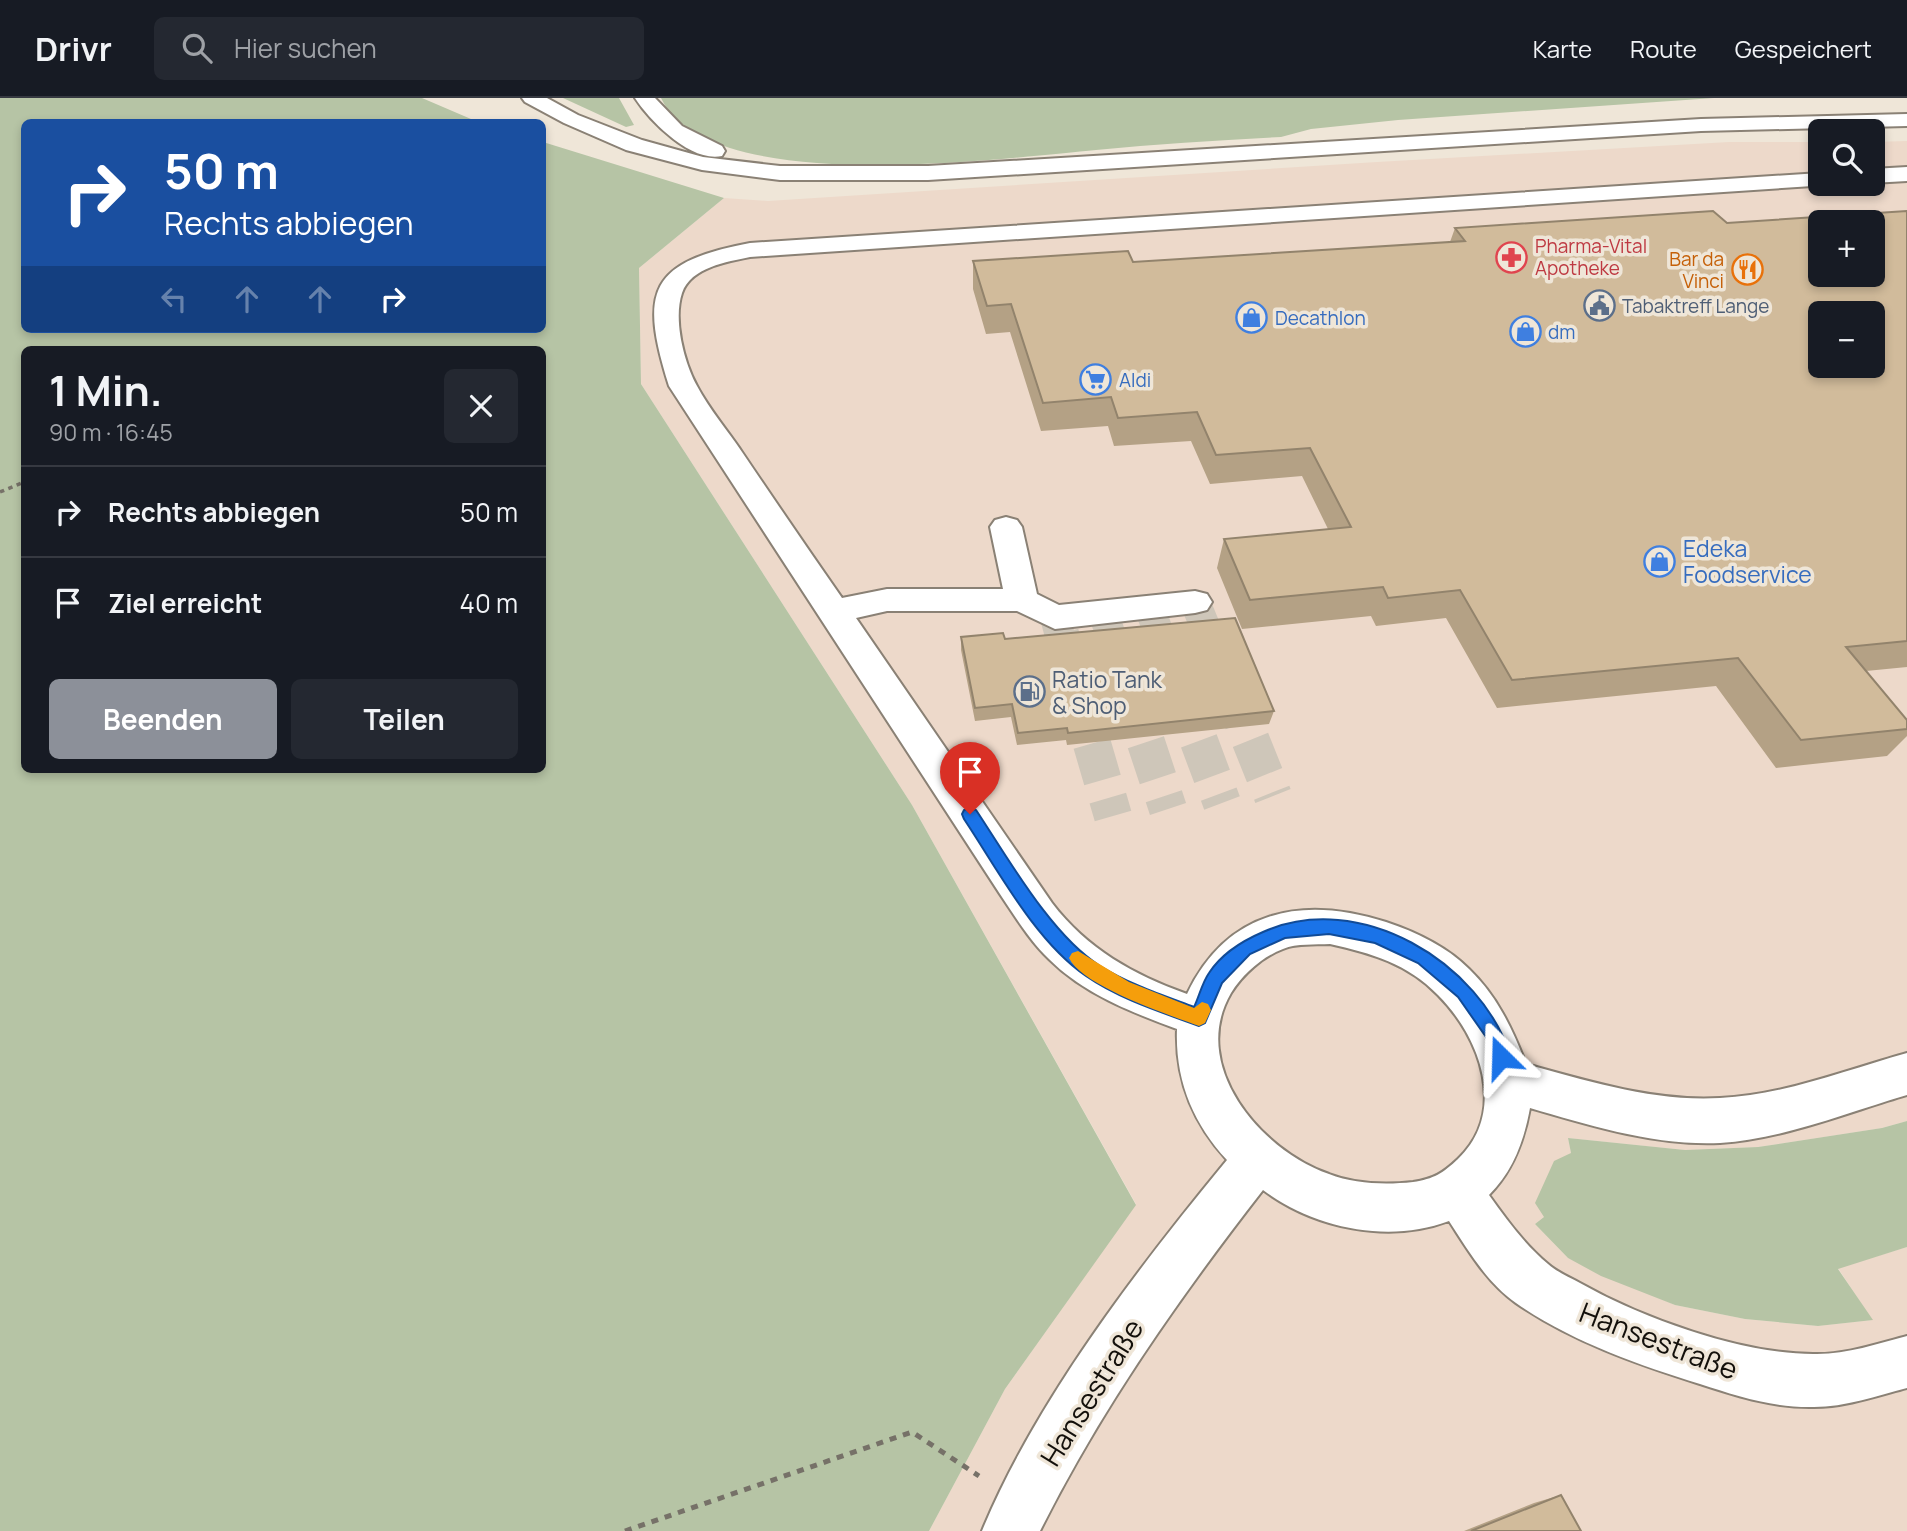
<!DOCTYPE html>
<html lang="de">
<head>
<meta charset="utf-8">
<style>
  :root { --surface:#171b24; --page:#242831; --text:#f1f3f6; --muted:#9ea1a6; --line:#363941; --accent:#8c9099 }
  body { margin:0; font-family:Manrope,sans-serif; background:var(--page); color:var(--text); height:100vh; display:flex; flex-direction:column; font-size:26px; white-space:nowrap }
  * { box-sizing:border-box; margin:0 }
  p { font-size:23px; color:var(--muted) }
  .icon { flex:none; width:38px; height:38px; fill:none; stroke:currentColor; stroke-width:2; stroke-linecap:round; stroke-linejoin:round }
  .map { position:relative; flex:1; overflow:hidden }
  .drawer { position:absolute; left:21px; top:248px; width:525px; height:427px; display:flex; flex-direction:column; background:var(--surface); border-radius:10px; box-shadow:0 4px 10px #0003 }
  .drawer>* { flex:none }
  .top-card { position:absolute; left:21px; top:21px; width:525px; height:214px; border-radius:10px; box-shadow:0 4px 10px #0003; background:#1a4fa0; color:#fff; overflow:hidden }
  .tools { position:absolute; left:1808px; top:21px; display:grid; gap:14px }
  .tools a { display:grid; place-items:center; width:77px; height:77px; border-radius:10px; background:var(--surface); box-shadow:0 4px 10px #0003; font-size:35px }
  .pin { position:absolute; display:grid; place-items:center; width:60px; height:60px; color:#fff; margin:-72px -30px; border-radius:50% 50% 50% 0; rotate:-45deg; box-shadow:0 0 7px #0007 }
  .pin .icon { rotate:45deg }
  .me { position:absolute; width:77px; margin:-38px; rotate:338deg; stroke-linejoin:round; filter:drop-shadow(0 0 5px #0008) }
  .turn { display:flex; align-items:center; gap:24px; height:147px; padding:0 28px; font-size:32px }
  .turn .icon { width:91px; height:91px; stroke-width:2.5 }
  .turn b { display:block; font-size:49px; line-height:60px }
  .lanes { display:flex; align-items:center; height:66px; padding:0 28px; background:#0003; justify-content:center; gap:35px; direction:ltr }
  .lanes .off { opacity:.35 }
  .round { display:grid; place-items:center; flex:none; width:74px; height:74px; border-radius:10px; background:var(--page) }
  .summary { display:flex; align-items:center; justify-content:space-between; height:119px; padding:0 28px }
  h1 { font-size:42px; font-weight:700; line-height:52px }
  .primary-button { display:flex; gap:14px; margin-top:auto; padding:14px 28px }
  .primary-button a { flex:1; height:80px; border-radius:10px; background:var(--accent); color:#fff; font-size:28px; font-weight:700; line-height:80px; text-align:center }
  .primary-button a+a { background:var(--page); color:var(--text) }
  ul { padding:0; list-style:none }
  li { display:flex; align-items:center; gap:21px; height:91px; padding:0 28px; border-top:2px solid var(--line) }
  li div { flex:1 }
  li b { display:block; font-size:26px }
  li em { font-style:normal }
  header { display:flex; align-items:center; gap:42px; box-sizing:border-box; height:98px; padding:0 35px; background:var(--surface); border-bottom:2px solid var(--line) }
  header strong { font-size:33px }
  nav { display:flex; gap:38px; margin-inline-start:auto; font-size:24px }
  .search { width:490px; height:63px; background:var(--page); display:flex; align-items:center; gap:18px; box-sizing:border-box; padding:0 24px; border-radius:10px; color:var(--muted); font-size:26px }
  .map>svg:first-child { display:block }
</style>
</head>
<body>
<header>
<strong>Drivr</strong>
<div class="search"><svg class="icon" aria-label="search" viewBox="0 0 24 24"><circle cx="10" cy="10" r="6"/><path d="M15 15l6 6"/></svg>Hier suchen</div>
<nav><a>Karte</a><a>Route</a><a>Gespeichert</a></nav>
</header>
<div class="map">
<svg width="1907" height="1433" viewBox="0 0 1907 1433">
  <rect width="100%" height="100%" fill="#efe6d8"/>
  <path fill="#edd9ca" fill-rule="evenodd" d="M1907,43v980l-25,7 -124,19 -73,3 -117,-12 3,15 -27,64 -9,7 33,34 107,47 70,14 73,7 54,-6 -34,-52 69,-21v284h-978l76,-142 131,-185 -224,-399 -271,-421 -2,-116 85,-70 44,3 609,-39 352,-20h91v42h52l1,-42zM1820,124h52v53h-52zM1820,215h52v53h-52z"/>
  <path fill="#b6c4a5" fill-rule="evenodd" d="M0,0h422l56,24h-454v207h518l1,-187 181,56 -85,70 2,116 271,421 224,400 -131,184 -76,142h-929zM542,252v420h-518v-420z
    M563,0h56l15,27 -8,2z
    M661,0h1053l-316,22 -87,9 -30,8c-61,3 -123,7 -185,13 -92,8 -387,49 -435,-52z
    M1907,1023v126l-69,22 35,51 -55,6 -73,-7 -70,-14 -74,-29 -33,-18 -33,-34 9,-7 -9,-14 19,-42 17,-8 -3,-15 117,12 73,-3 124,-19z"/>
  <g fill="none" stroke-linecap="round" stroke-linejoin="round">
    <path stroke="#cec6b9" stroke-width="30" stroke-dasharray="30 15" stroke-linecap="butt" d="M1195,504l14,34
      M1149,509l11,29
      M1103,514l8,24
      M1055,519l5,19"/>
    <path stroke="#cec6b9" stroke-width="38" stroke-dasharray="38 19" stroke-linecap="butt" d="M1060,536l53,182
      M1110,536l58,175
      M1159,536l63,169
      M1208,536l65,162"/>
    <defs>
      <path id="minor" d="M1907,69v14l-35,2v-14z
        M1820,75v11l8,1 -1078,72c-23,5 -59,10 -68,36 -9,27 2,69 15,93 12,23 31,45 45,66 33,49 66,97 100,146l45,-9h116l-13,-62 5,-7 11,-3 11,3 5,7 15,67 22,11 136,-14 12,3 5,8 -5,8 -12,3 -140,16 -38,-18h-130l-31,7 196,285c35,46 82,72 135,91 40,-84 115,-99 199,-72 30,10 60,24 83,47 28,27 43,59 57,95 62,17 129,38 194,34 64,-3 126,-28 187,-45v42c-61,18 -124,44 -187,48 -64,3 -129,-17 -190,-35 -6,33 -17,63 -41,87 18,25 35,49 59,69 9,8 21,13 32,19 62,35 161,71 233,71 32,1 63,-10 94,-18v52c-30,8 -62,19 -93,19 -41,1 -77,-11 -114,-23 -64,-20 -129,-43 -184,-81 -29,-20 -48,-53 -67,-82 -61,23 -135,7 -186,-31 -84,108 -162,219 -223,341h-58c53,-129 156,-263 245,-371 -34,-37 -52,-80 -50,-131 -46,-17 -93,-35 -128,-70 -20,-19 -34,-43 -49,-65l-331,-508c-30,-95 -20,-124 81,-143zM1330,846c41,9 78,20 108,51 42,42 70,116 20,164 -15,14 -24,20 -45,23 -28,3 -58,2 -84,-8 -67,-23 -141,-108 -98,-181 12,-19 31,-36 52,-44 14,-6 32,-4 47,-5z"/>
      <path id="highway" d="M522,0h25l31,17 64,25 61,17 77,9h148l773,-47 206,-5v12l-206,5 -773,49h-148l-78,-10 -76,-20 -62,-27 -39,-21z
        M635,0h20l27,28 40,20 3,5 -3,5c-31,7 -72,-35 -87,-58z"/>
    </defs>
    <use href="#minor" stroke="#8a8175" stroke-width="4"/>
    <use href="#highway" stroke="#8a8175" stroke-width="4"/>
    <path stroke="#767168" stroke-width="3.5" stroke-dasharray="4.5 4.5" stroke-linecap="butt" d="M0,394l24,-10"/>
    <path stroke="#767168" stroke-width="5" stroke-dasharray="7 7" stroke-linecap="butt" d="M625,1433l287,-99 67,44"/>
    <use href="#minor" fill="#fff" fill-rule="evenodd"/>
    <use href="#highway" fill="#fff" fill-rule="evenodd"/>
  </g>
  <path fill="#b4a185" d="M1907,113v456l-41,4 41,49v16l-20,20 -111,12 -60,-82 -219,22 -51,-90 -70,8 -5,-10 -129,13 -25,-61 7,-29 104,-10 -26,-53 -92,8 -19,-43 -77,5 -6,-20 -67,5 -31,-99 -24,2 -13,-45v-28l160,1 317,-20 5,-14 272,-5z
    M961,539l44,2 269,72 -5,13 -202,21 -1,-5 -49,5 -6,-28 -36,4 -14,-71z
    M1561,1397l20,36h-117l70,-28z"/>
  <path fill="#d1bb9b" stroke="#92836c" stroke-width="2" fill-rule="evenodd" d="M1713,113l14,12 180,-12v430l-61,6 61,73v9l-106,11 -63,-82 -226,22 -52,-90 -72,8 -5,-11 -133,13 -26,-61 127,-12 -41,-79 -94,7 -19,-43 -79,6 -7,-21 -68,6 -32,-99 -24,2 -14,-45 155,-10 5,11 332,-21 -10,-13zM1820,124h52v53h-52zM1820,215h52v53h-52z
    M1235,520l39,93 -206,22 -1,-5 -49,5 -6,-29 -37,4 -14,-71 42,-4 2,6z
    M1561,1397l20,36h-110z"/>
  <path fill="#1a73e8" stroke="#114b97" stroke-width="2" d="M970,710l6,2c32,48 75,125 124,156 29,18 62,29 94,41 5,-10 8,-24 15,-34 13,-20 33,-32 54,-41 96,-43 218,30 248,125l-3,6 -7,3 -6,-3 -9,-26 -28,-40 -40,-34 -43,-20 -46,-9 -44,4 -35,16 -28,29 -17,40 -6,3c-38,-14 -80,-27 -113,-50 -51,-35 -88,-106 -122,-157l-2,-5 2,-4z"/>
  <path fill="#f59e0b" d="M1078,853l51,31 65,26 8,-6 6,2 3,6 -6,13 -6,3c-30,-11 -117,-40 -130,-68l3,-5z"/>
  <defs>
    <symbol id="pharmacy-ring" viewBox="-11 -11 22 22"><circle r="9.5" fill="#efe6d8" stroke="#e0444e" stroke-width="1.5"/><path d="M-2-6h4v4h4v4h-4v4h-4v-4h-4v-4h4Z" fill="#e0444e"/></symbol>
    <symbol id="restaurant-ring" viewBox="-11 -11 22 22"><circle r="9.5" fill="#efe6d8" stroke="#e8710a" stroke-width="1.5"/><path d="M-5-6h1v4h1v-4h1v4h1v-4h1v5L-1.5 .5V6h-2V.5L-5-1ZM5-6V6H3V1.5H1.5Q1.5-4 5-6Z" fill="#e8710a"/></symbol>
    <symbol id="civic-ring" viewBox="-11 -11 22 22"><circle r="9.5" fill="#efe6d8" stroke="#5c6f8a" stroke-width="1.5"/><path d="M-.6-6.5H3V-4.5H.6V-3L4-1V1h2V6H-6V1h2V-1L-.6-3ZM-1.2 2.5V6h2.4V2.5Z" fill="#5c6f8a"/></symbol>
    <symbol id="shop-ring" viewBox="-11 -11 22 22"><circle r="9.5" fill="#efe6d8" stroke="#3f7fe0" stroke-width="1.5"/><path d="M-5-2.5h2.3a2.7 3.5 0 0 1 5.4 0H5L5.5 6h-11ZM-1.5-2.5h3a1.5 2.3 0 0 0-3 0Z" fill="#3f7fe0"/></symbol>
    <symbol id="supermarket-ring" viewBox="-11 -11 22 22"><circle r="9.5" fill="#efe6d8" stroke="#3f7fe0" stroke-width="1.5"/><path d="M-6-5.5h2.5l.6 2H6L4.5 2H-2.5L-4.4-4H-6ZM-1.5 3.2a1.3 1.3 0 1 0 .1 0ZM3 3.2a1.3 1.3 0 1 0 .1 0Z" fill="#3f7fe0"/></symbol>
    <symbol id="fuel-ring" viewBox="-11 -11 22 22"><circle r="9.5" fill="#efe6d8" stroke="#5c6f8a" stroke-width="1.5"/><path d="M-5.5-6h7V0h2V4h1.3V-2.5L3-4.5l.8-.8L6-3V5H2.5V1h-1V6h-7ZM-4.2-4.7v3.2H.2V-4.7Z" fill="#5c6f8a"/></symbol>
  </defs>
  <g fill-rule="evenodd">
    <use href="#pharmacy-ring" x="1494" y="142" width="35" height="35"/>
    <use href="#restaurant-ring" x="1730" y="154" width="35" height="35"/>
    <use href="#civic-ring" x="1582" y="190" width="35" height="35"/>
    <use href="#shop-ring" x="1234" y="202" width="35" height="35"/>
    <use href="#shop-ring" x="1508" y="216" width="35" height="35"/>
    <use href="#supermarket-ring" x="1078" y="264" width="35" height="35"/>
    <use href="#shop-ring" x="1642" y="446" width="35" height="35"/>
    <use href="#fuel-ring" x="1012" y="576" width="35" height="35"/>
  </g>
  <g text-anchor="middle" dominant-baseline="central" stroke-width="7" stroke-linejoin="round" paint-order="stroke">
    <g font-size="19" fill="#be3a42" stroke="#efe6d8" text-anchor="start">
      <text x="1535" y="148">Pharma-Vital<tspan x="1535" dy="22">Apotheke</tspan></text>
    </g>
    <g font-size="19" fill="#c56008" stroke="#efe6d8" text-anchor="end">
      <text x="1724" y="161">Bar da<tspan x="1724" dy="22">Vinci</tspan></text>
    </g>
    <g font-size="19" fill="#4e5e75" stroke="#efe6d8" text-anchor="start">
      <text x="1622" y="208">Tabaktreff Lange</text>
    </g>
    <g font-size="19" fill="#366cbe" stroke="#efe6d8" text-anchor="start">
      <text x="1275" y="220">Decathlon</text>
      <text x="1548" y="234">dm</text>
      <text x="1119" y="282">Aldi</text>
    </g>
    <g font-size="23" fill="#366cbe" stroke="#efe6d8" text-anchor="start">
      <text x="1683" y="450">Edeka<tspan x="1683" dy="26">Foodservice</tspan></text>
    </g>
    <g font-size="23" fill="#4e5e75" stroke="#efe6d8" text-anchor="start">
      <text x="1052" y="581">Ratio Tank<tspan x="1052" dy="26">&amp; Shop</tspan></text>
    </g>
    <g font-size="28" fill="#13100b" stroke="#efe6d8">
      <text transform="translate(1659 1242) rotate(21)">Hansestraße</text>
      <text transform="translate(1091 1294) rotate(-58)">Hansestraße</text>
    </g>
  </g>
</svg>
<div class="tools">
<a><svg class="icon" aria-label="search" viewBox="0 0 24 24"><circle cx="10" cy="10" r="6"/><path d="M15 15l6 6"/></svg></a>
<a>+</a>
<a>−</a>
</div>
<div class="pin" style="left:970px;top:716px;background:#d93025"><svg class="icon" aria-label="arrive" viewBox="0 0 24 24"><path d="M6 21V4h12l-3 4 3 4H6"/></svg></div>
<svg class="me" style="left:1501px;top:959px" viewBox="-20 -20 40 40"><path d="M0-17L14 15 0 8-14 15z" fill="#1a73e8" stroke="#fff" stroke-width="4"/></svg>
<div class="top-card">
<div class="turn"><svg class="icon" aria-label="right" viewBox="0 0 24 24"><path d="M7 20v-9h11M14 6l5 5-5 5"/></svg><div><b>50 m</b>Rechts abbiegen</div></div>
<div class="lanes"><svg class="icon off" aria-label="left" viewBox="0 0 24 24"><path d="M17 20v-9H6M10 6l-5 5 5 5"/></svg><svg class="icon off" aria-label="ahead" viewBox="0 0 24 24"><path d="M12 20V5M6 11l6-6 6 6"/></svg><svg class="icon off" aria-label="ahead" viewBox="0 0 24 24"><path d="M12 20V5M6 11l6-6 6 6"/></svg><svg class="icon" aria-label="right" viewBox="0 0 24 24"><path d="M7 20v-9h11M14 6l5 5-5 5"/></svg></div>
</div>
<section class="drawer">
<div class="summary"><div><h1>1 Min.</h1><p>90 m · 16:45</p></div><a class="round"><svg class="icon" aria-label="close" viewBox="0 0 24 24"><path d="M6 6l12 12M18 6L6 18"/></svg></a></div>
<ul>
<li><svg class="icon" aria-label="right" viewBox="0 0 24 24"><path d="M7 20v-9h11M14 6l5 5-5 5"/></svg><div><b>Rechts abbiegen</b></div><em>50 m</em></li>
<li><svg class="icon" aria-label="arrive" viewBox="0 0 24 24"><path d="M6 21V4h12l-3 4 3 4H6"/></svg><div><b>Ziel erreicht</b></div><em>40 m</em></li>
</ul>
<div class="primary-button"><a>Beenden</a><a>Teilen</a></div>
</section>
</div>
</body>
</html>
